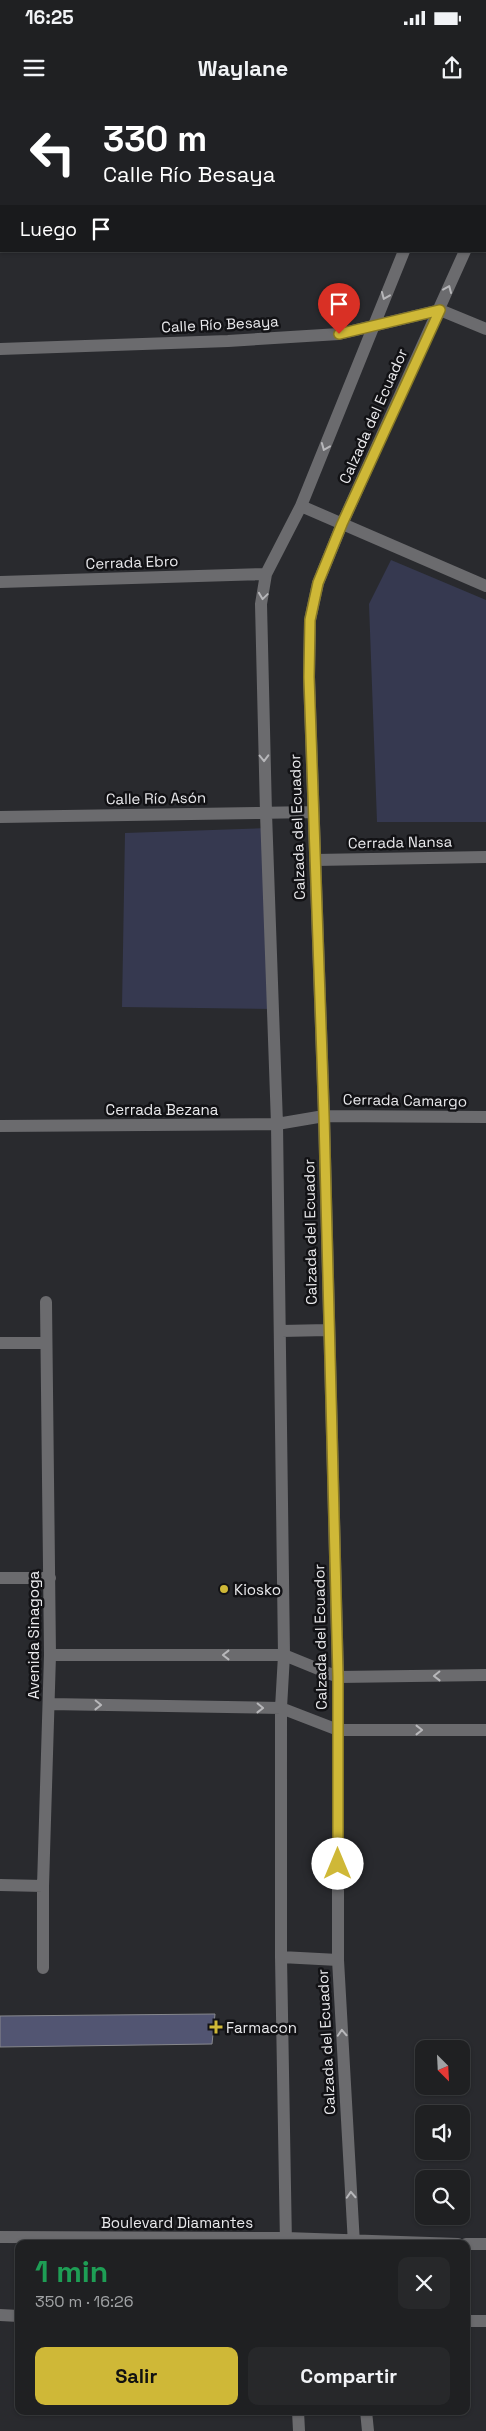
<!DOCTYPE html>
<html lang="es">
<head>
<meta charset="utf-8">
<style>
  :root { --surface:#1f2022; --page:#27282a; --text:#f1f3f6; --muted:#a1a3a5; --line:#3c3e40; --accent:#cfb837 }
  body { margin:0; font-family:"Space Grotesk",sans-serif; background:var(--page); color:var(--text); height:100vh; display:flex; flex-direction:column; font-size:19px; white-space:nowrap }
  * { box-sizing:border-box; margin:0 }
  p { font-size:16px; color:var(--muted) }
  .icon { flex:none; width:28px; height:28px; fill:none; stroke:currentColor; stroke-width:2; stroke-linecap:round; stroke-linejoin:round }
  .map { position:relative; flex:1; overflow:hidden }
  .panel { position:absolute; left:15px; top:2140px; width:455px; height:175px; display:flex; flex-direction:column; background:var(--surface); border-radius:10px; box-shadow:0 1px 4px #0004,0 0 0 1px var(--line) }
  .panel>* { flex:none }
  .guide { position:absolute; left:0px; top:0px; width:486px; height:152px; box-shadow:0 1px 4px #0004,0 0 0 1px var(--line); background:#202124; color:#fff; overflow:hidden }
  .needle { width:32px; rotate:156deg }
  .buttons { position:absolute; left:415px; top:1940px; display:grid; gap:10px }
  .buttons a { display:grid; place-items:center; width:55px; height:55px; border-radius:10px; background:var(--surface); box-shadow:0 1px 4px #0004,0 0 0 1px var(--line); font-size:25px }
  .pin { position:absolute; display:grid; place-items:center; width:42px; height:42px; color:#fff; margin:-51px -21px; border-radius:50% 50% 50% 0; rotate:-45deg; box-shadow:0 0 5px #0007 }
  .pin .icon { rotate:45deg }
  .me { position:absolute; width:55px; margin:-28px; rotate:0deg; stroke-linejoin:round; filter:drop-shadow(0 0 4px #0008) }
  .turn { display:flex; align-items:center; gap:18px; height:105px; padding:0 20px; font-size:22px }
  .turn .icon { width:65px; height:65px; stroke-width:2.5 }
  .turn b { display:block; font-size:35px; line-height:42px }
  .then { display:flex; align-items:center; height:48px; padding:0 20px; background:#0003; gap:10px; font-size:19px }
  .round { display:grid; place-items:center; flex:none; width:52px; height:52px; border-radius:10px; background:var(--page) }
  .headline { display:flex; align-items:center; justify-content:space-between; height:85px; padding:0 20px }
  h1 { font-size:30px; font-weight:800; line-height:38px; color:#1e9e55 }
  .action { display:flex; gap:10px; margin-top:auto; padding:10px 20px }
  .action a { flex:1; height:58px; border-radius:10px; background:var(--accent); color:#111; font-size:20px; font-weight:800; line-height:58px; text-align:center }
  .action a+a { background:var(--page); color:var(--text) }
  .status { display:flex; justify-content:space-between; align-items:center; height:35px; padding:0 25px; background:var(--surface); direction:ltr }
  .status svg { height:14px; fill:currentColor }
  header { display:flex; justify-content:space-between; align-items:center; height:65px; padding:0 20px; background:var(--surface); font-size:22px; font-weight:800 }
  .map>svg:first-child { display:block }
</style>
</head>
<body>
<div class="status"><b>16:25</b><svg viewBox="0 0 49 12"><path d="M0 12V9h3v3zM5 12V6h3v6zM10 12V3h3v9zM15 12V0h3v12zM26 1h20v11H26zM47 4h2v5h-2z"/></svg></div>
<header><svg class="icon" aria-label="menu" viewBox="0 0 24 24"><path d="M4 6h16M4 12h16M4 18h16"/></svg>Waylane<svg class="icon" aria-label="share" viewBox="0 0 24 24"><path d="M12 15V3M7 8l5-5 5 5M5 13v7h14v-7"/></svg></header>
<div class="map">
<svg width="486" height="2331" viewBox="0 0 486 2331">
  <rect width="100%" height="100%" fill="#292a2e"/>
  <path fill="#363950" d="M391,460l95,40v222h-109l-8,-218z
    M269,728l3,181 -150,-2 3,-174z"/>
  <path fill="#525572" stroke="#87888d" d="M215,1914l-3,30 -212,3v-31z"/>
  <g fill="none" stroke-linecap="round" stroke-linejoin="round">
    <path stroke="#6b6b6e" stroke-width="12" d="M106,1l24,-1
      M423,1l21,-1
      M468,1l1,-1
      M0,7h1
      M485,104l1,-3
      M0,249l228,-8 111,-7 101,-24 46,19
      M301,406l185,80
      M0,482l266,-8
      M0,717l313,-5
      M315,760l171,-3
      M0,1026l277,-2 47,-8 162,1
      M281,1231l47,-1
      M0,1243h46
      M0,1478h50
      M50,1555h234l54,22 148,-2
      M49,1604l232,4 57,22h148
      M0,1785l43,1
      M281,1857l57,3
      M43,1868v-82l7,-231 -4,-353
      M0,2137l286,1 172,6
      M286,2144l-5,-287v-249l3,-53 -7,-531 -11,-311 -5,-209 5,-30 35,-68 103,-255
      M354,2144l-16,-284v-283l-14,-561 -15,-439 1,-57 8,-37 24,-59 123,-273
      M466,2144h20
      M0,2215l19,1
      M466,2221h20
      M298,2311l1,20
      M366,2311l2,20"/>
  </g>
  <defs><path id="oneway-chevron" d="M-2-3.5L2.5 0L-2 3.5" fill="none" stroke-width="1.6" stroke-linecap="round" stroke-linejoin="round" transform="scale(1.25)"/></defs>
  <g stroke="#b7b7ba">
    <use href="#oneway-chevron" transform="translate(448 189) rotate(-67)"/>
    <use href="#oneway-chevron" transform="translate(385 196) rotate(113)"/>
    <use href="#oneway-chevron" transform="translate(325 347) rotate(112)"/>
    <use href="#oneway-chevron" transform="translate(263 496) rotate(98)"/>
    <use href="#oneway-chevron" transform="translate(264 658) rotate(89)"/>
    <use href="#oneway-chevron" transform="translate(226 1555) rotate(-180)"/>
    <use href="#oneway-chevron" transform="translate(437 1576) rotate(179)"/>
    <use href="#oneway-chevron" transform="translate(98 1605) rotate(1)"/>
    <use href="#oneway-chevron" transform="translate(260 1608) rotate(1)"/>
    <use href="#oneway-chevron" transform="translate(419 1630)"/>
    <use href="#oneway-chevron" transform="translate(342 1933) rotate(-93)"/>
    <use href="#oneway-chevron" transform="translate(351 2095) rotate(-93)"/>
  </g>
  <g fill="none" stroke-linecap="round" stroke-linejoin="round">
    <defs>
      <path id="route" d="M338,1764v-187l-14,-561 -15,-439 1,-57 8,-37 24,-59 98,-214 -101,24"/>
    </defs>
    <use href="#route" stroke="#877824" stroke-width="12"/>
    <use href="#route" stroke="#cfb837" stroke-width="9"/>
  </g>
  <g fill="#cfb837" stroke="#121215" stroke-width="2">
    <circle cx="224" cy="1489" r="5"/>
    <path d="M213.5 1919.5h5v5h5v5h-5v5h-5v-5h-5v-5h5z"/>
  </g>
  <g text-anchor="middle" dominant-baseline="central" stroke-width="5" stroke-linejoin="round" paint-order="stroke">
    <g font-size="15" fill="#e9e9ec" stroke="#121215">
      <text transform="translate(220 224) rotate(-3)">Calle Río Besaya</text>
      <text transform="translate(373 316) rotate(-66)">Calzada del Ecuador</text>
      <text transform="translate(132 462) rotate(-2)">Cerrada Ebro</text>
      <text transform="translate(156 698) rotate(-1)">Calle Río Asón</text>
      <text transform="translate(297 727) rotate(-92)">Calzada del Ecuador</text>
      <text transform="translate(400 742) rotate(-1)">Cerrada Nansa</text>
      <text transform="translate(405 1000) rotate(1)">Cerrada Camargo</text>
      <text x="162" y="1009">Cerrada Bezana</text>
      <text transform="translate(310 1132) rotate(-91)">Calzada del Ecuador</text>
      <text transform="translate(33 1535) rotate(-90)">Avenida Sinagoga</text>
      <text transform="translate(320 1537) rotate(-91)">Calzada del Ecuador</text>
      <text transform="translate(326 1942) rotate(-93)">Calzada del Ecuador</text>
      <text x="177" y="2122">Boulevard Diamantes</text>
    </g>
    <g font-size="15" fill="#e9e9ec" stroke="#121215" text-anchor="start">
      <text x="234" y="1489">Kiosko</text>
      <text x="226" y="1927">Farmacon</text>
    </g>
  </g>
</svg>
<div class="buttons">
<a><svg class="needle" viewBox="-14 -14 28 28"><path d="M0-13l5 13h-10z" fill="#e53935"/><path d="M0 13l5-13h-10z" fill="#a1a3a5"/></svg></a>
<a><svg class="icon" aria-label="sound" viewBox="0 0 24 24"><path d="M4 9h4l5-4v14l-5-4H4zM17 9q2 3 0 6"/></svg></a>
<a><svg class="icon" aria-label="search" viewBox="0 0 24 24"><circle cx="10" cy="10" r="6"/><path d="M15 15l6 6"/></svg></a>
</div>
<div class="pin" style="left:339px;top:234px;background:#d93025"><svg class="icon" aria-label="arrive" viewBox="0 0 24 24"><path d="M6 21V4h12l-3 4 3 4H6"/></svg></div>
<svg class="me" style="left:338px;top:1764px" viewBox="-20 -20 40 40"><circle r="19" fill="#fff"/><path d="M0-13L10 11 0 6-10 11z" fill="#cfb837"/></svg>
<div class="guide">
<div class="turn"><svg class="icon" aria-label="left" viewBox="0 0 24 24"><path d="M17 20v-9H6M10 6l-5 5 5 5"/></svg><div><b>330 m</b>Calle Río Besaya</div></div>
<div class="then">Luego<svg class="icon" aria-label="arrive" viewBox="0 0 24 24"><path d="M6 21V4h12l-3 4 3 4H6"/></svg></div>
</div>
<section class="panel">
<div class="headline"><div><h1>1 min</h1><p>350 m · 16:26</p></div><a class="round"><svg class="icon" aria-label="close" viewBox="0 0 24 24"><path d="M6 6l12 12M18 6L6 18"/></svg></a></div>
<div class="action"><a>Salir</a><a>Compartir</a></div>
</section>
</div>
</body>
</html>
